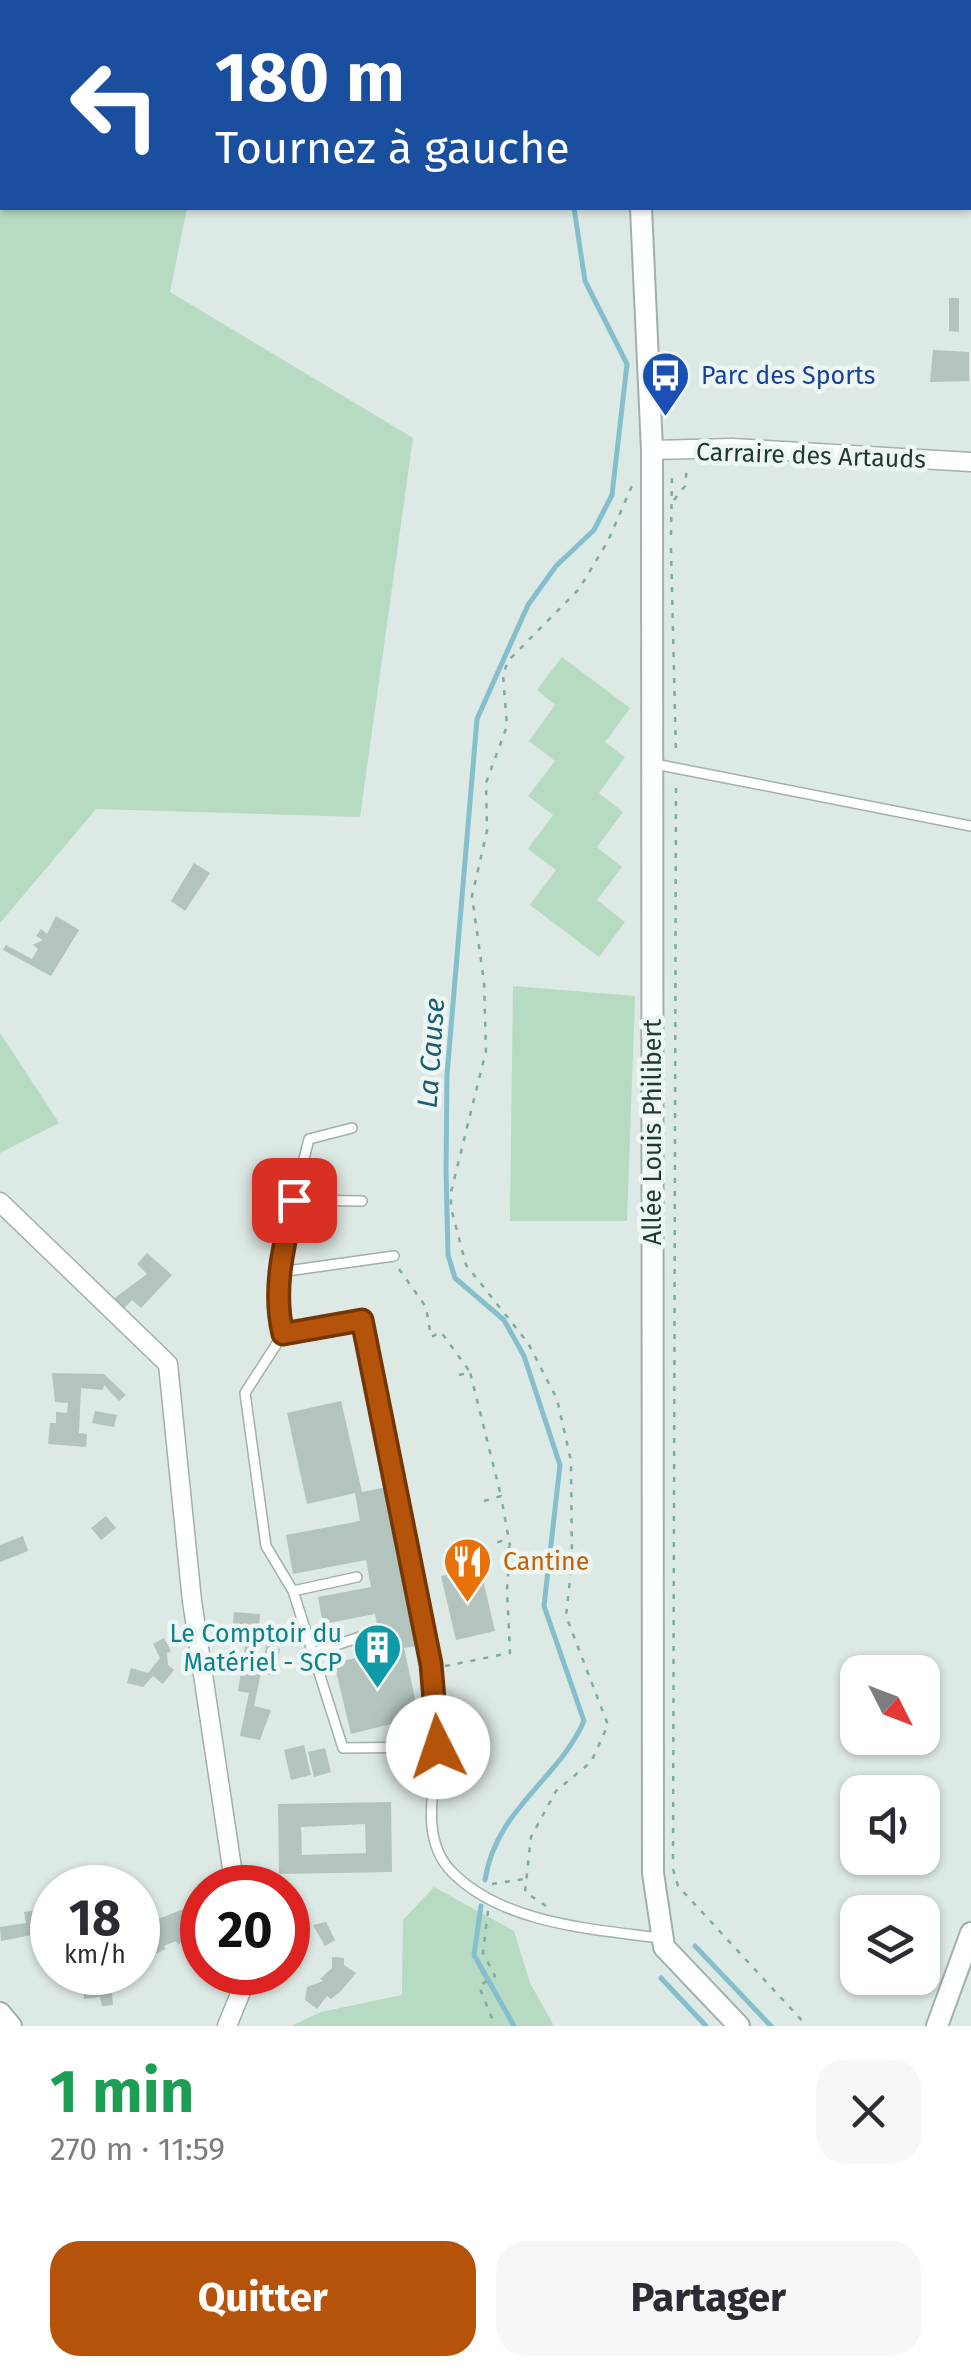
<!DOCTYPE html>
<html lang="fr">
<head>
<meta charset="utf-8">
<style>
  :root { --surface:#fff; --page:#f7f7f7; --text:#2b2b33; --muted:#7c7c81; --accent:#b45309 }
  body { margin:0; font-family:"Fira Sans",sans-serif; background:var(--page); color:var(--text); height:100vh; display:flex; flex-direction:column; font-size:38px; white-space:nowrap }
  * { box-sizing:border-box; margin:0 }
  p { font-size:32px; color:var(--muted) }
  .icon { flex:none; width:55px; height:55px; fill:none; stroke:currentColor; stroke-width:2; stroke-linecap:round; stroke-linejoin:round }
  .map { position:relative; height:2026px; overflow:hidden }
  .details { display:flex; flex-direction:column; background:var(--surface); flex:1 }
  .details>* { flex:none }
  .guide { position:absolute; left:0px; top:0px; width:972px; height:210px; box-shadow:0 2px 8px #0004; background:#1a4fa0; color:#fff; overflow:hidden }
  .needle { width:65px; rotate:132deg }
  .tools { position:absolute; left:840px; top:1655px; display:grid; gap:20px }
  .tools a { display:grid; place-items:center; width:100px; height:100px; border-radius:20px; background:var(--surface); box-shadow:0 2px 8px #0004; font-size:50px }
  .speed { position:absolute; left:30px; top:1865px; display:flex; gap:20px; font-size:50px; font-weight:700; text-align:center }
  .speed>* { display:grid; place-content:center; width:130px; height:130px; border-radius:50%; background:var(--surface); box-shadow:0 2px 8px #0004; line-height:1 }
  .speed small { font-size:25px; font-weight:400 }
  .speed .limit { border:15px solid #d22; background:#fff; color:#111 }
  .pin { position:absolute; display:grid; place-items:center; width:85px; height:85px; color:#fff; margin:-42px; border-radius:20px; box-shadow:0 5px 15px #0006 }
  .me { position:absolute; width:110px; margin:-55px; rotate:356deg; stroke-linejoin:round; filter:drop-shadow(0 0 8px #0008) }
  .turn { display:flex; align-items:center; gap:35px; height:210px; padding:0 50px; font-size:45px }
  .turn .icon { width:130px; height:130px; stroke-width:2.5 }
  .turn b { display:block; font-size:70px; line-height:85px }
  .round { display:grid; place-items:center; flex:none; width:105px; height:105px; border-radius:30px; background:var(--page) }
  .headline { display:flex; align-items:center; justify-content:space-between; height:170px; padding:0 50px }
  h1 { font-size:60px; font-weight:700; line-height:75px; color:#1e9e55 }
  .cta { display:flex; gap:20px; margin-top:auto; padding:20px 50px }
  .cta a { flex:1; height:115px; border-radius:30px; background:var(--accent); color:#fff; font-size:40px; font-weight:700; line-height:115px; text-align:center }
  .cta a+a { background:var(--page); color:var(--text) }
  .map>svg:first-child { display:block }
</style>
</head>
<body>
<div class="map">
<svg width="971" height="2026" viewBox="0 0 971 2026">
  <rect width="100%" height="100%" fill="#dde9e4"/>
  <path fill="#b6dac2" d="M0,0h212l-210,2v206h185l-17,84 243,146 -53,379 -264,-8 -96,114z
    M562,657l68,51 -25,34 20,15 -26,36 24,19 -26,35 25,20 -25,33 28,22 -26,35 -69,-52 26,-35 -28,-21 25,-34 -25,-19 27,-35 -26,-20 26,-36 -18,-15z
    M513,986l122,10 -8,225h-117z
    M0,1033l59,90 -59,30z
    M434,1887l80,44 16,52 24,43h-263l30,-14 81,-17 1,-75z"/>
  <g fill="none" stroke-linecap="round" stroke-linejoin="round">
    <path stroke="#85bfce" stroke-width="5" d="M583,2v-2
      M485,1880c11,-71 73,-100 99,-159l-40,-115 16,-141 -36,-109 -20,-36 -49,-42 -7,-23 -2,-85 1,-95 30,-356 51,-114 28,-39 38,-36 18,-35 15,-131 -42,-83 -11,-73
      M481,1906l-7,49 40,71
      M695,1946l76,80
      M661,1978l45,48"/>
  </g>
  <path fill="#b3c3bd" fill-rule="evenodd" d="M949,298h10v34l-10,-1z
    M933,350l36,2v29l-39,1z
    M194,863l16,10 -25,38 -14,-10z
    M56,916l23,14 -28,46 -48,-26 3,-5 26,14 6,-10 -5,-4 10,-5 -7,-4 5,-7 6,5z
    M147,1253l25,22 -31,33 -9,-8 -10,10 -10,-10 35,-26 -10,-10z
    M52,1373l52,1 22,21 -7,6 -15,-16 -1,5 -22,-2 -2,45 8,1 -1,13 -38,-3 2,-21h6v-11l11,1 1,-10 -13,-1z
    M341,1401l21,91 25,-5 30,159 -13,2 15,69 -68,17 -17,-71 48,-11 -7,-38 -52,10 -5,-27 53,-10 -5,-27 -73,14 -7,-39 74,-14 -5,-28 -48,11 -20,-91z
    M95,1411l22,4 -3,12 -22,-4z
    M106,1516l10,12 -15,12 -10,-12z
    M23,1536l5,15 -28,11v-17z
    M480,1567l15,64 -39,9 -15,-64z
    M234,1612l26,2 -1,15 -6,-1 -3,31 13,3 3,-16 14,3 -5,27 -14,-3 -7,33 17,4 -11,30 -20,-4 9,-43 -11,-2 7,-45 -14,-2z
    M164,1638l7,13 -4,2 1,12 6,5 -11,14 -10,-8 -10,11 -16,-4 4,-15 17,5 12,-15 -7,-14z
    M304,1745l7,30 -20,5 -7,-30z
    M325,1748l6,24 -17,5 -6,-25z
    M391,1802l1,70 -113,2 -1,-70zM365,1824l1,29 -64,2 -1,-28z
    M142,1902l13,18 29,-11 14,26 -7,5 -6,-2 -7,7 -2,-4 -12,5 2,3 -13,6 -6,-13 7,-3 -3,-7 -7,-1 -6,-8z
    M50,1908l2,23 -51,10 -1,-14 26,-4 -2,-11z
    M326,1922l9,18 -10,6 -12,-21z
    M332,1957l12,1v7l12,8 -15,18 -10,8 -4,-3 -10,13 -12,-9 2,-13 16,-6 -3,-2 12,-11z
    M95,1972h15l3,33 -11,1 -2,-9 -16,2 -1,-12 14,-2z"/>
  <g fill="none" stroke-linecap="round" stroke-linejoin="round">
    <defs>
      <path id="service" d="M655,764l316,62
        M294,1200l68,1
        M280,1272l114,-16
        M283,1334l79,-14c27,131 63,264 76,397 4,49 -25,116 14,155 51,52 141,57 208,66
        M357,1577l-64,14 50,157 95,-1
        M293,1591l-27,-45 -21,-153 38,-59c-15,-64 11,-133 26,-195l43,-11
        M315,1652l51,-17"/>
      <path id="minor" d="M652,450l80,-2 239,14
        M0,1202l168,162 24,237 43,287
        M227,2026l22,-54"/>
      <path id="tertiary" d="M633,0v2
        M641,208l11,242 1,1423 11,74 75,79
        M0,2013l11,13
        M937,2026l34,-93"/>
    </defs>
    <use href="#service" stroke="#a0b0ab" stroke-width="12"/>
    <use href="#minor" stroke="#a0b0ab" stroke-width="21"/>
    <use href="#tertiary" stroke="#a0b0ab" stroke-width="24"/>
    <path stroke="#7eaca0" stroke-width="2.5" stroke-dasharray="5 8" stroke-linecap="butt" d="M674,500l11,-14 2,-19
      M671,535l1,-61
      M671,548l5,206
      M399,1269l27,38 5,30 10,-5 29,40
      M459,1375l11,-3 31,124
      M484,1501l17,-5 9,50
      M445,1666l65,-13 -3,-63 3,-42 -8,-7 -10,3
      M673,1859l3,-1077
      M673,1869l5,17 129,140
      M492,1884l33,-5
      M546,1906l-21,-14 6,-55 25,-46 35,-29 17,-37 -42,-109 6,-55 -1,-100 -14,-62 -29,-56 -62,-78 -15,-57v-16l35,-141 -2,-69 -12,-86 15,-65 -1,-48 21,-57 -4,-51 5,-14 71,-72 29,-48 26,-60
      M488,1911l-5,42 12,23 -16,10 16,40"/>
    <use href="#service" stroke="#fff" stroke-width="9"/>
    <use href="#minor" stroke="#fff" stroke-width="18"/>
    <use href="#tertiary" stroke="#fff" stroke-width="20"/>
  </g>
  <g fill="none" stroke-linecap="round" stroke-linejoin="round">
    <defs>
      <path id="route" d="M294,1200c-10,45 -22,89 -11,134l79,-14 69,344 7,83"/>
    </defs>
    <use href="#route" stroke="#753606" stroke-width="25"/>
    <use href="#route" stroke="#b45309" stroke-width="18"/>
  </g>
  <defs>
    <symbol id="bus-pin" viewBox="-11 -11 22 30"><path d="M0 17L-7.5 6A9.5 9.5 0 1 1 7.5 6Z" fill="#1a4fb4" stroke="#edf6f2"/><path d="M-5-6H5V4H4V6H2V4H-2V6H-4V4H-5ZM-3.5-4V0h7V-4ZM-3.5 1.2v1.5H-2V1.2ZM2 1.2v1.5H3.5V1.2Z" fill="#fff"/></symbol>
    <symbol id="restaurant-pin" viewBox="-11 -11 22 30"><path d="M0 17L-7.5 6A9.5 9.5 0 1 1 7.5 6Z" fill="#e8710a" stroke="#edf6f2"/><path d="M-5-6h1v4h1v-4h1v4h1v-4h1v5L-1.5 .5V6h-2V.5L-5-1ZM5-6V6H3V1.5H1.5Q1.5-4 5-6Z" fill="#fff"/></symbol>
    <symbol id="building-pin" viewBox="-11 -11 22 30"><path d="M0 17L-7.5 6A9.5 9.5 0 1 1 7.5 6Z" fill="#0f9aa8" stroke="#edf6f2"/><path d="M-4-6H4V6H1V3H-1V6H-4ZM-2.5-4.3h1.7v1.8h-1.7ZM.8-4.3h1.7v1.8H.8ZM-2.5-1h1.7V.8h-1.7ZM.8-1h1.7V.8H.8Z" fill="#fff"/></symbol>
  </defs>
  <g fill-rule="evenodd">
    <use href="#bus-pin" x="638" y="348" width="55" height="75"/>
    <use href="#restaurant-pin" x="440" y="1534" width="55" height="75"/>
    <use href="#building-pin" x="350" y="1620" width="55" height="75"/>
  </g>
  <g text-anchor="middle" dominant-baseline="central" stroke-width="9" stroke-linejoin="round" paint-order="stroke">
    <g font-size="25" fill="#164399" stroke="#edf6f2" text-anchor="start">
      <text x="701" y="376">Parc des Sports</text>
    </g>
    <g font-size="25" fill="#1f3832" stroke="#edf6f2">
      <text transform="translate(811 456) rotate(2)">Carraire des Artauds</text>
      <text transform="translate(653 1132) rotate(-90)">Allée Louis Philibert</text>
    </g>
    <g font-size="25" fill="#c56008" stroke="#edf6f2" text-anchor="start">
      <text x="503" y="1562">Cantine</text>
    </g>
    <g font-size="25" fill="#0d838f" stroke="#edf6f2" text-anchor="end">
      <text x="342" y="1634">Le Comptoir du<tspan x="342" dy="29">Matériel - SCP</tspan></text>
    </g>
    <g font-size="28" font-style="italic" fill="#1b5e72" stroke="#edf6f2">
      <text transform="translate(431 1053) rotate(-86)">La Cause</text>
    </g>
  </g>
</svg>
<div class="tools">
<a><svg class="needle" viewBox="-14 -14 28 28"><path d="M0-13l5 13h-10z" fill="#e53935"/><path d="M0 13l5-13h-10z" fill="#7c7c81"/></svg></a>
<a><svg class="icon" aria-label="sound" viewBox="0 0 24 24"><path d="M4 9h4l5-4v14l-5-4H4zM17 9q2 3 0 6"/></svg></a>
<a><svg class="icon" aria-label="layers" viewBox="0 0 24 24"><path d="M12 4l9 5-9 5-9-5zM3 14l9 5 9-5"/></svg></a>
</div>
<div class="speed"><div>18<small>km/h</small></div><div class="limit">20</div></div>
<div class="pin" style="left:294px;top:1200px;background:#d93025"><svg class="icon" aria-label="arrive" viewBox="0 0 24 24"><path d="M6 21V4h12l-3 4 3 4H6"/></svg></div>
<svg class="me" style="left:438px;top:1747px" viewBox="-20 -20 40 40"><circle r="19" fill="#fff"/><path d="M0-13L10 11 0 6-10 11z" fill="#b45309"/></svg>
<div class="guide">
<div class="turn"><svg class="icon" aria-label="left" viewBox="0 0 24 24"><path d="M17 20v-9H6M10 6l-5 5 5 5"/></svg><div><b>180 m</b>Tournez à gauche</div></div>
</div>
</div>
<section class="details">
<div class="headline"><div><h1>1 min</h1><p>270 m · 11:59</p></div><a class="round"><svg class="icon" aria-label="close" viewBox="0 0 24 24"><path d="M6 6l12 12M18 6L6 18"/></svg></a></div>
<div class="cta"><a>Quitter</a><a>Partager</a></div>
</section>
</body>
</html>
